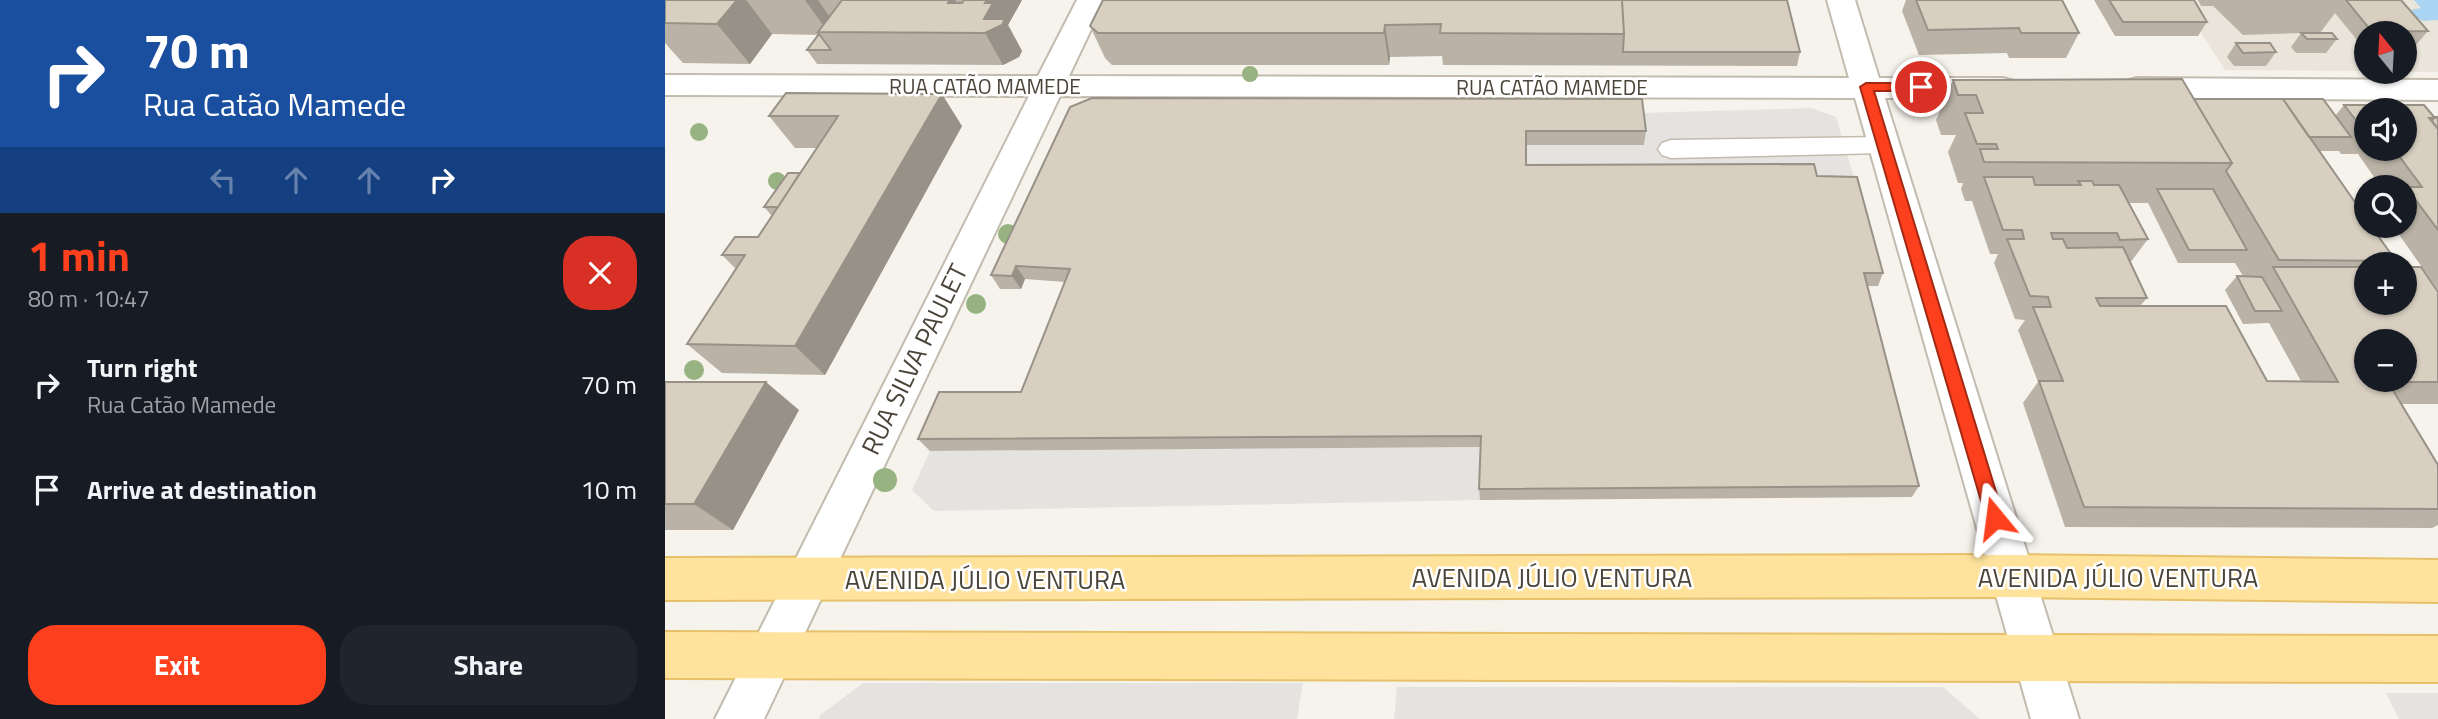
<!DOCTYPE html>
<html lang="en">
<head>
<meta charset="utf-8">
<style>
  :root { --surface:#171b24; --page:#20242c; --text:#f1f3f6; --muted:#9ea1a6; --accent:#fc3f1d }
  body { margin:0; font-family:"Titillium Web",sans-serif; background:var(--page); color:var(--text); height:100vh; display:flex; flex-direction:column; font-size:26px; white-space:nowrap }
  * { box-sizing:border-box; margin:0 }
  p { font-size:23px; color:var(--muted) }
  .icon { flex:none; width:38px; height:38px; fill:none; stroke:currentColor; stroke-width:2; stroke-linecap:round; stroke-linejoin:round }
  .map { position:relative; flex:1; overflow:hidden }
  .drawer { display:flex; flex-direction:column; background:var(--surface); width:665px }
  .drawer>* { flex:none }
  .guide { background:#1a4fa0; color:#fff; overflow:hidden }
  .needle { width:46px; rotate:342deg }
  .controls { position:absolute; left:1689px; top:21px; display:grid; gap:14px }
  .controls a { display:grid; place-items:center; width:63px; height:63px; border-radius:50%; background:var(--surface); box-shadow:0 2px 5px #0004; font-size:35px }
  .pin { position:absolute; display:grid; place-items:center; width:60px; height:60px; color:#fff; margin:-30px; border:4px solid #fff; border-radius:50%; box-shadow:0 2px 7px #0007 }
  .me { position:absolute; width:77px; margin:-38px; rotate:344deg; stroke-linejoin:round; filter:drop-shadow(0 0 5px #0008) }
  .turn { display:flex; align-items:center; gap:24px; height:147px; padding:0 28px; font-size:32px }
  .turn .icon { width:91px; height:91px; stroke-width:2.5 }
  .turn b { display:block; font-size:49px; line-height:60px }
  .lanes { display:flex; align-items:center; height:66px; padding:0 28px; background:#0003; justify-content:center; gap:35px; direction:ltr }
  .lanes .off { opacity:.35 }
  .round { display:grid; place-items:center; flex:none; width:74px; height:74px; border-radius:28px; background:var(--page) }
  .head { display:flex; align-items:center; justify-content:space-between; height:119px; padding:0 28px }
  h1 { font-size:42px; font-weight:700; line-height:52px; color:var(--accent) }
  .button { display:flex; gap:14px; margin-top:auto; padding:14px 28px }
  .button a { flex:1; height:80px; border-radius:28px; background:var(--accent); color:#fff; font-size:28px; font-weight:700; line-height:80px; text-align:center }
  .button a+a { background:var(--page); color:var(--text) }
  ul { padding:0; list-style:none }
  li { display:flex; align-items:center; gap:21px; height:105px; padding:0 28px }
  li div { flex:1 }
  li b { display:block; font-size:26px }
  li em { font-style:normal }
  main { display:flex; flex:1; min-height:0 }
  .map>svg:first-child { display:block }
</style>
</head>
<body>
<main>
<section class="drawer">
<div class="guide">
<div class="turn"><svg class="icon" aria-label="right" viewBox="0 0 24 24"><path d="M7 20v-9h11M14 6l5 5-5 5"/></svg><div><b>70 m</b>Rua Catão Mamede</div></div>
<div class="lanes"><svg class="icon off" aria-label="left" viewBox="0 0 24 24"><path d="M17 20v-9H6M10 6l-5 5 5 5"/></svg><svg class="icon off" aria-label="ahead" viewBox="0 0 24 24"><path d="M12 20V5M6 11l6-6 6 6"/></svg><svg class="icon off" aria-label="ahead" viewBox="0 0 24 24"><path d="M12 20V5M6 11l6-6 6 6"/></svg><svg class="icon" aria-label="right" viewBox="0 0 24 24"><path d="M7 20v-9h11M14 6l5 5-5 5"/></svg></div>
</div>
<div class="head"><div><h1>1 min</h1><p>80 m · 10:47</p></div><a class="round" style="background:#d93025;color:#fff"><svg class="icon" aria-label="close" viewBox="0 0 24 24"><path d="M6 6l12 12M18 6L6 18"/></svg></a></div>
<ul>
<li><svg class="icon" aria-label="right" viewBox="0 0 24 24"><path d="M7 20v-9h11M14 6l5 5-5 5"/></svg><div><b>Turn right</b><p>Rua Catão Mamede</p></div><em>70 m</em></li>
<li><svg class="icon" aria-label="arrive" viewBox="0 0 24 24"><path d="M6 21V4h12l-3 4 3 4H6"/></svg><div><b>Arrive at destination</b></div><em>10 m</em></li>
</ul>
<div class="button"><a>Exit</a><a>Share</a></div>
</section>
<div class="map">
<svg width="1773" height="719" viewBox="0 0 1773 719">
  <rect width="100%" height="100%" fill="#f6f3ec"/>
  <path fill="#eae5da" d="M1515,0h258v72h-46h13v-39h-39v38l-141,-1z"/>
  <path fill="#e5e3e0" d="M1147,108l24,9 18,60 -328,2v-34h118l-3,-32z
    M818,447l-3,53 -546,11 -22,-21 18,-39z
    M198,683h440l-6,36h-478l1,-4z
    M732,687h546l37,32h-586z
    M1721,693h52v26h-39z"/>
  <path fill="#a9d4f2" d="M1749,0h24v20l-14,1 -10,-4 -4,-7 11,-2z"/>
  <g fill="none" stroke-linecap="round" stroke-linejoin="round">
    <defs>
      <path id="service" d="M1219,137l9,2 3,6 -3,6 -9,2 -213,5 -9,-3 -4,-6 4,-6 9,-3z"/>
      <path id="minor" d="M412,0h28l-36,76 780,2 -22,-78h28l24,78h124l11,3 4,7 -4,7 -11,3h-118l194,621h-48l-176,-621 -795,-2 -296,623h-49l314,-623 -364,-1v-20l373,1z
        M1472,78l301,2v20l-301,-2 -11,-3 -4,-7 4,-7z"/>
      <path id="primary" d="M1348,555l425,5v42l-425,-5 -1348,3v-42z
        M0,632l1773,4v46l-1773,-4z"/>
    </defs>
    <use href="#service" stroke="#c2bbae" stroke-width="3"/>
    <use href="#minor" stroke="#c2bbae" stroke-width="4"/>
    <use href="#primary" stroke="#e6c16a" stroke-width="4"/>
    <use href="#service" fill="#fff" fill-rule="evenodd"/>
    <use href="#minor" fill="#fff" fill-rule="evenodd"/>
    <use href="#primary" fill="#ffe39c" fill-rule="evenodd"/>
  </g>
  <g fill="#97b381">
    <circle cx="585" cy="74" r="8"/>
    <circle cx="34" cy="132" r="9"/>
    <circle cx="112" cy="181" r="9"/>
    <circle cx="343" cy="234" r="10"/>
    <circle cx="311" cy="304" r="10"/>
    <circle cx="29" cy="370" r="10"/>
    <circle cx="220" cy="480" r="12"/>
  </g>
  <path fill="#bab2a6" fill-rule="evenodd" d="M0,0h357l-14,25 14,26 -3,6 -16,8 -186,-1 -10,-14 12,-15 -47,-1 -22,30 -67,-1 -18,-20z
    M1122,0l13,52 -3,14 -354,-1 -1,-9 -52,1 -1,8h-277l-7,-7 -15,-32z
    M1241,0h156l17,33 -13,25h-57l-2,-5 -88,2 -17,-44z
    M1429,0h100l13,22 -9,14h-83z
    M1533,0h203l27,31 -12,14h-11v-12h-39v12h-5l-26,-32 -15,20 17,6 -11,14h-30l-5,-6 10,-14 -58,2 -30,-29h-12z
    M1571,43l40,9 -10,14h-32l-7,-9z
    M1288,80l241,19 141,17 9,-11 94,12v173l-45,-64h12v-39h-24l-23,-33h-17l-2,-3h-20l77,110 -4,3h-26v39l72,-11v112h-37l37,61v60l-6,3 -367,-1 -42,-124 15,-21 -20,-52 7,-10 -10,-1 -21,-56 4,-9h-8l-18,-53h-7l-4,-12 2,-6h-5l-10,-31 8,-17h-15l-5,-15zM1701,110l39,39h-39zM1464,203h19l30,60h57l8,13h-6l-12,14 18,34 26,-1 32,58h-34l-127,-75 7,-8 -17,-35 18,-24z
    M121,93l176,33 -137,249 -103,-2 -35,-29 49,-75 -14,-14 36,-18 14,-21 -8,-9 36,-34 17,-25h-22l-26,-32z
    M405,107l576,24 -2,14h-118v20l291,11 66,97 -5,13h-10l51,200 -7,11 -432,3 -1,-11 2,-42 -551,4 -12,-12 103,-47 44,-110 -40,-3 -4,10h-21l-9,-14z
    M0,382l134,28 -66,120h-68z"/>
  <path fill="#979187" d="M72,0h9l26,34 -22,30 -33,-40z
    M140,0h13l18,26 -8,6z
    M285,0h5l16,28 -23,-25z
    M322,0h35l-14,25 14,26 -3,6 -16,8 -18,-32 -1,-14 1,-16z
    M720,25l5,32 -1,8 -5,-32z
    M277,94l20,32 -137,249 -30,-29z
    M351,266l9,13 -4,10 -9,-13z
    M101,382l33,28 -66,120 -39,-26z"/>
  <path fill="#d8cfc1" stroke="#979187" stroke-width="2" fill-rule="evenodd" d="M0,0h72l-20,24 -52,-1z
    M177,0h108l-2,3h14l2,-3h23l-2,3h8l-9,16h21l-3,6 -17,8 -167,-1z
    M438,0h519l2,34 -184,-1 1,-9 -56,1 -1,8h-286l-8,-7z
    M957,0h165l13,52h-177l1,-18z
    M1251,0h146l17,33h-58l-2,-5 -91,2z
    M1444,0h85l13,22h-84z
    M1681,0h55l27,31 -56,1z
    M1636,33h31l5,6h-30z
    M154,34l12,16h-24z
    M1571,43h34l6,9 -33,1z
    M1517,79l50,84 -248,-1 -4,-13h18l-2,-5h-19l-12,-31h18l-7,-18h-18l-5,-15z
    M121,93l156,1 -147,252 -108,-2 58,-89h-23l13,-18h23l80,-121h-69z
    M427,98l550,1 4,32h-120v34l288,-1 3,12 40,1 26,96h-19l55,213 -440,3 2,-53 -563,3 21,-47h82l49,-123 -54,-3 -4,10 -21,-1 79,-168z
    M1529,99h89l83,119v8h5l25,35 -117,-1 -53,-89 6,-8z
    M1618,99h40l28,38h-42z
    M1679,105h80l11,13h-6l9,11v101l-32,-43h16l-28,-38h11v-39h-39v19h-3z
    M1769,117h4v12l-6,-8z
    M123,173h12l-22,34h-14z
    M1319,177h49l2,8h46l-3,-4h14l2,4h25l29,54 -28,1 -3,-7h-66l2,6h10l4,9 56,-1 24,51h-51l4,8h126l41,75 71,1 -65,-115h93v36h39v-36h16l17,25v90h-50l50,83v44l-354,-2 -45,-126h24l-30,-74h18l-3,-10 -18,-1 -23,-57h17l-2,-9h-19zM1701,341h39v39h-39z
    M1492,189h56l34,61h-58z
    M1572,276l25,1 20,34h-27z
    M0,382h101l-72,122h-29z"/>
  <path fill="#fc3f1d" stroke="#a42913" stroke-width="2" d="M1201,83h55l6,4 -6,4h-47l130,427 -3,6 -6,2 -6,-2 -3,-6 -126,-431z"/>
  <g text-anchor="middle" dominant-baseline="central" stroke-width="5" stroke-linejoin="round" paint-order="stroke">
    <g font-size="21" fill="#4b4439" stroke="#fff">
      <text x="320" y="86">RUA CATÃO MAMEDE</text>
      <text x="887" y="87">RUA CATÃO MAMEDE</text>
    </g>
    <g font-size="26" fill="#4b4439" stroke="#fff">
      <text transform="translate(249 359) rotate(-64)">RUA SILVA PAULET</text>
      <text x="887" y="577">AVENIDA JÚLIO VENTURA</text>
      <text x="1453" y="577">AVENIDA JÚLIO VENTURA</text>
      <text x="320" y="579">AVENIDA JÚLIO VENTURA</text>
    </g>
  </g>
</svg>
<div class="controls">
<a><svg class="needle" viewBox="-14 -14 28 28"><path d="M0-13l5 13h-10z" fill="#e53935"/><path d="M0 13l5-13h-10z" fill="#9ea1a6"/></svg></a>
<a><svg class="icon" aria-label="sound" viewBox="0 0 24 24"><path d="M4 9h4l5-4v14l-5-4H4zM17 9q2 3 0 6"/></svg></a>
<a><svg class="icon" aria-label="search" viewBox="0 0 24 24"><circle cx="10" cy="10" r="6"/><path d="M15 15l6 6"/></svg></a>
<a>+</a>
<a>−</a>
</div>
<div class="pin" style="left:1256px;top:87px;background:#d93025"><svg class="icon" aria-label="arrive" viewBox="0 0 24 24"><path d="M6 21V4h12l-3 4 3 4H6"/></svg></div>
<svg class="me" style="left:1330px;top:518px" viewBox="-20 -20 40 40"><path d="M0-17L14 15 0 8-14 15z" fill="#fc3f1d" stroke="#fff" stroke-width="4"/></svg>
</div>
</main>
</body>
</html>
